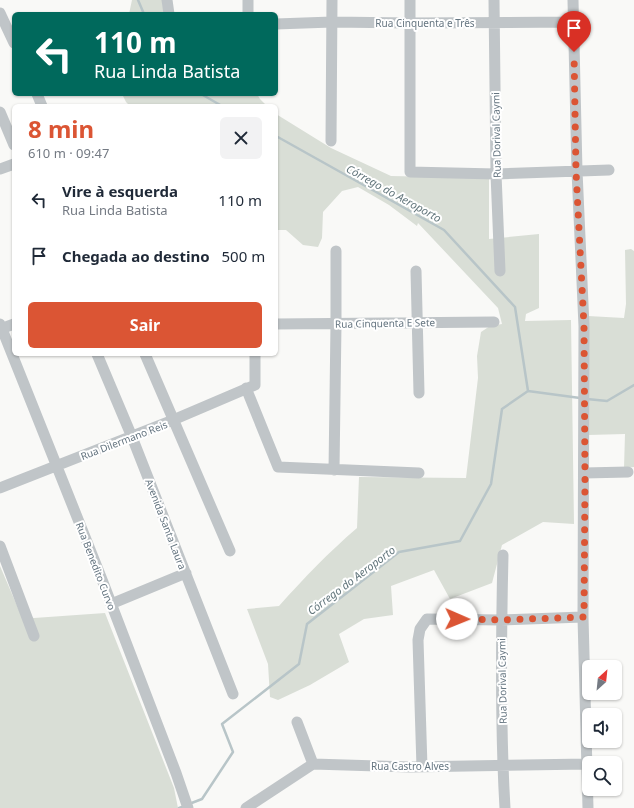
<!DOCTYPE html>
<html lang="pt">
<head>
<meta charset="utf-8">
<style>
  :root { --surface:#fff; --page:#f2f2f3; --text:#1f2937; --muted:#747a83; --accent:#db5534 }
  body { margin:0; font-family:"Noto Sans",sans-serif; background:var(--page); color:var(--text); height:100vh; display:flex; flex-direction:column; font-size:15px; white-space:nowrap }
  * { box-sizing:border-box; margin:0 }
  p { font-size:13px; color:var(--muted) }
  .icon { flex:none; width:22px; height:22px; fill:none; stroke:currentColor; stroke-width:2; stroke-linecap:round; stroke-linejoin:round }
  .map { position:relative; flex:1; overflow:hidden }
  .side { position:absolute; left:12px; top:104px; width:266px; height:252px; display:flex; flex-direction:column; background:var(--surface); border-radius:6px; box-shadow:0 1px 3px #0004 }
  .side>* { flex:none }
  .banner { position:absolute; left:12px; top:12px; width:266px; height:84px; border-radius:6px; box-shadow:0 1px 3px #0004; background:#00695c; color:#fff; overflow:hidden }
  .needle { width:26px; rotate:27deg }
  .controls { position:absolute; left:582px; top:660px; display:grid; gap:8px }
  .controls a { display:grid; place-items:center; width:40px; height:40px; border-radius:6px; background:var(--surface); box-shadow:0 1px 3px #0004; font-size:20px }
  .pin { position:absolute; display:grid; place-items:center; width:34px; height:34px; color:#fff; margin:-41px -17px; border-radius:50% 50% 50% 0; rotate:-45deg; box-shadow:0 0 4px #0007 }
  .pin .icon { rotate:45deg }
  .me { position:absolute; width:44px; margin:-22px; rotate:91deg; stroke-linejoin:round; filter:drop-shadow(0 0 3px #0008) }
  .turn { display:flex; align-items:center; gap:14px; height:84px; padding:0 16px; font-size:18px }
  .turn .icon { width:52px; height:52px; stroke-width:2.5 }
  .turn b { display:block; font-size:28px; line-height:34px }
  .round { display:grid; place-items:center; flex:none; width:42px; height:42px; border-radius:6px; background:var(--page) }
  .head { display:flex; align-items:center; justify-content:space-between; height:68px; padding:0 16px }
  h1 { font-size:24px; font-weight:700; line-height:30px; color:var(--accent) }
  .primary-button { display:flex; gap:8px; margin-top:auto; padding:8px 16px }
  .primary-button a { flex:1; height:46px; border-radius:6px; background:var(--accent); color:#fff; font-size:16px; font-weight:700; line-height:46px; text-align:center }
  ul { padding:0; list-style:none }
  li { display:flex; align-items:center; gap:12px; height:56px; padding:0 16px }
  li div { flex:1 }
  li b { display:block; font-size:15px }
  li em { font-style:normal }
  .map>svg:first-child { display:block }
</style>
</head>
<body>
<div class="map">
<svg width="634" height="808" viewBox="0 0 634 808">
  <rect width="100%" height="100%" fill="#f9f9f7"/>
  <path fill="#d9ded6" d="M132,0h30l2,14h-35z
    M122,94h135l3,5 7,7h-137l-4,-4z
    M276,114l55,34 60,28 98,2v61l50,-5v74l-13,6 -1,7 46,-1 3,204 -31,-2 -41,23 -10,38 -42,16 -16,-29 -43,16 2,29 -29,4 -25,15 10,28 -39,23 -32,15 -8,-3 -2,-33 -21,-55 32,-3c25,-28 50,-54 78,-78l2,-51 107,1 12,-100 -1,-22 4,-24 9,-6 12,-2 -4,-16 -80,-85 -1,3 -28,-21 -31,-18 -16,4 -19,21 -1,26 -4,9 -15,-2 -17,-15h-10z
    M631,249l3,2v216l-10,1 1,-34 -37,1v-119l36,2 2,-14 -1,-54z
    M0,566l21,49 13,3 71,-5 69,175 4,20h-178z"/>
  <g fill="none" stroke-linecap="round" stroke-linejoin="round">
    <path stroke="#b8c5c8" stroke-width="2.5" d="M138,0l6,14
      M201,94l21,12
      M528,391l52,7
      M587,399l20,2 27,-16
      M189,804l13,-5 31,-47 -11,-28 77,-60 8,-40 92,-72 61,-11 31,-57 11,-75 26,-18 -13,-84 -71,-77 -168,-94
      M179,808l6,-2"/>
    <path stroke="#c0c5c8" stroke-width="11" d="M167,0l2,14
      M410,0v172l86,2 113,-4
      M494,0l2,174 4,97
      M573,0l4,171 7,155 -1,291 5,191
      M0,13l14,30
      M248,14v-14
      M276,24l56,-2 78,1 163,-1
      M37,94l5,12
      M0,112l14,33
      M331,141l1,-141
      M0,169l14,-5
      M416,271l3,122
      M0,324l101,253 75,196 12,35
      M276,324l218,-2
      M0,329l14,-5
      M97,354l35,83 101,257
      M145,354l85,197
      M246,388l32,79 141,6
      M334,470l2,-146v-73
      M584,473l44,-1
      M0,488l173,-68 82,-35v-31
      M0,546l34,90
      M503,555c-2,84 -3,169 2,253
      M111,604l75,-31
      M297,722l16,42
      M422,767l-4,-127 2,-11 7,-10 74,1 82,-3
      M246,808l67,-44 97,3 177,-3"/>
  </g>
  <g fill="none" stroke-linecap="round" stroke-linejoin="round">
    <path stroke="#db5534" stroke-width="7" stroke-dasharray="0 12.6" d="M457,619l44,1 83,-3 1,-139 -1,-152 -8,-155 -2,-119"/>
  </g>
  <g text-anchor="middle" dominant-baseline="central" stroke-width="4" stroke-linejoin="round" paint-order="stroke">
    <g font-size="10" fill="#657580" stroke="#fff">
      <text x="425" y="23">Rua Cinquenta e Três</text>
      <text transform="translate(496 135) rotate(-91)">Rua Dorival Caymi</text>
      <text transform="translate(385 323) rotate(-1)">Rua Cinquenta E Sete</text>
      <text transform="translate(124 440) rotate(-21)">Rua Dilermano Reis</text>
      <text transform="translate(166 524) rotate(69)">Avenida Santa Laura</text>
      <text transform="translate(96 566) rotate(69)">Rua Benedito Curvo</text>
      <text transform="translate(502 681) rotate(-91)">Rua Dorival Caymi</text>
      <text x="410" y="766">Rua Castro Alves</text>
    </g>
    <g font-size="11" font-style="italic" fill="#60747a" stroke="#fff">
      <text transform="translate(394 193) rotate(29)">Córrego do Aeroporto</text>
      <text transform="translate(351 580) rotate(-37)">Córrego do Aeroporto</text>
    </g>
  </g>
</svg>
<div class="controls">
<a><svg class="needle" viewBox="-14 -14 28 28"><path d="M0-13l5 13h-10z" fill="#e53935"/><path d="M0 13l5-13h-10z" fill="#747a83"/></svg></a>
<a><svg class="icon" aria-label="sound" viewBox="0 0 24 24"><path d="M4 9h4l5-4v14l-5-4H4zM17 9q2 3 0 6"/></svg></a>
<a><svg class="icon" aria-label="search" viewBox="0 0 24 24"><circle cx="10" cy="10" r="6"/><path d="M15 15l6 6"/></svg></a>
</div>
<div class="pin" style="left:574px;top:52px;background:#d93025"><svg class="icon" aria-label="arrive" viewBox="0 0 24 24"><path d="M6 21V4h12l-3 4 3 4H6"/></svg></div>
<svg class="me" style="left:457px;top:619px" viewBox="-20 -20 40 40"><circle r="19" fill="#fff"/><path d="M0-13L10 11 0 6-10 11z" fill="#db5534"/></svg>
<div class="banner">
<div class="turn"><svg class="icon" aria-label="left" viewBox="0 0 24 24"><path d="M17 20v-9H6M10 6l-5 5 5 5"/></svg><div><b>110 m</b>Rua Linda Batista</div></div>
</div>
<section class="side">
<div class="head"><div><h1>8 min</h1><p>610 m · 09:47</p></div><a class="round"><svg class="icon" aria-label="close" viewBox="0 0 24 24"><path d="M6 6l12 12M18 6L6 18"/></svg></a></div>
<ul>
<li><svg class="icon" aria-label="left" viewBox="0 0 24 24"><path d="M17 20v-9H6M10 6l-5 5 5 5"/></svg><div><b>Vire à esquerda</b><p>Rua Linda Batista</p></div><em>110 m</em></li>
<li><svg class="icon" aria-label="arrive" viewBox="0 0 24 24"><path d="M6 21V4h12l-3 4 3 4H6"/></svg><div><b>Chegada ao destino</b></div><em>500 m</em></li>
</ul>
<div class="primary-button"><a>Sair</a></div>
</section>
</div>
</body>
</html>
